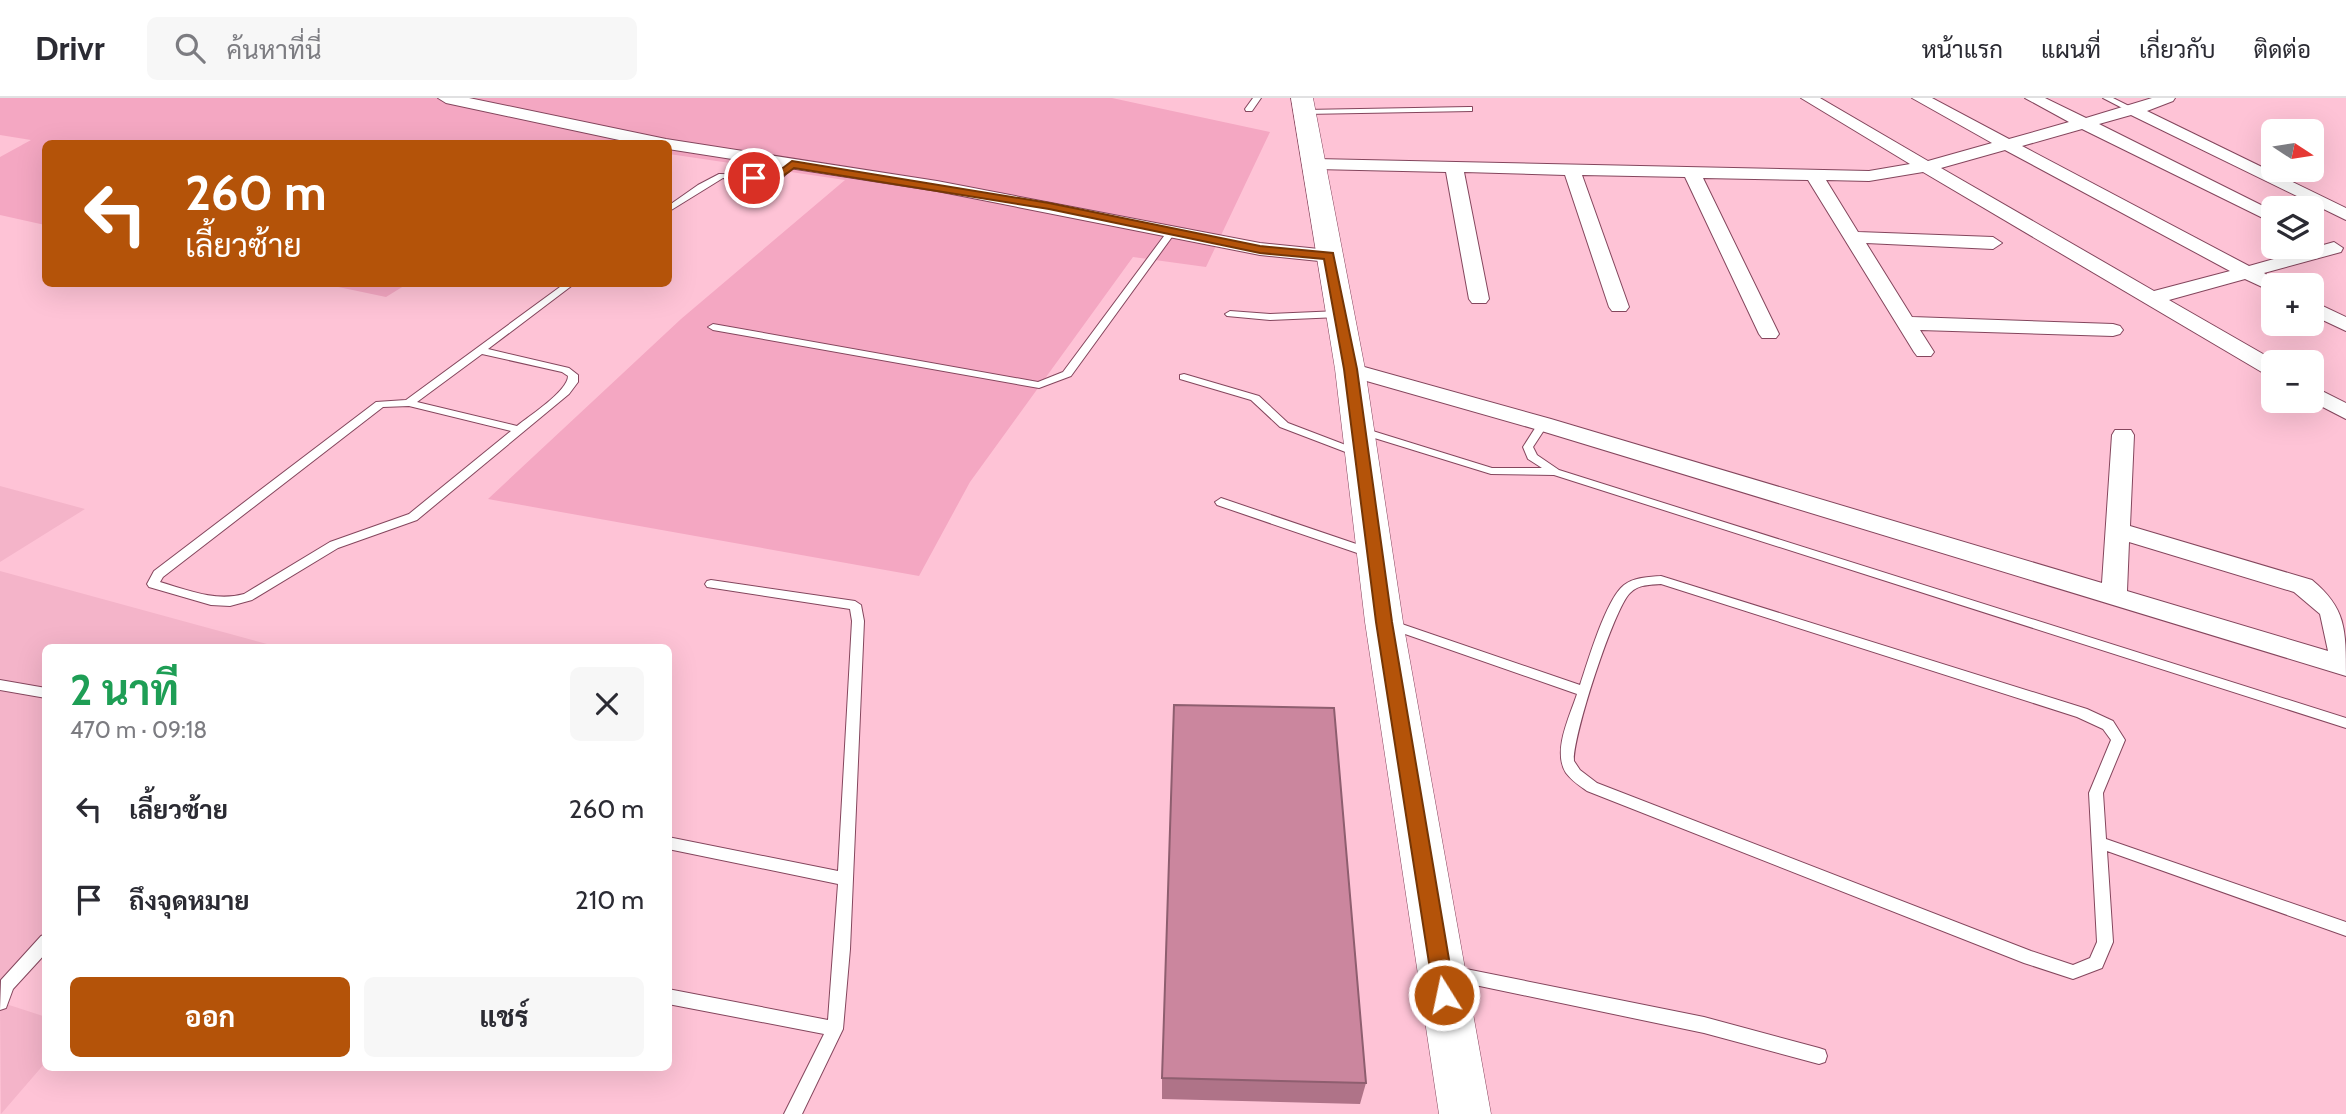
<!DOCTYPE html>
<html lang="th">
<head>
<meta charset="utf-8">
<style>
  :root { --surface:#fff; --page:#f7f7f7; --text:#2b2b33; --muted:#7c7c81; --line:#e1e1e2; --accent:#b45309 }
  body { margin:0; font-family:Cabin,Sarabun,sans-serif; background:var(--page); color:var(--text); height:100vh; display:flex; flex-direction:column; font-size:26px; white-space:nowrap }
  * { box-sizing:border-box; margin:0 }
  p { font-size:23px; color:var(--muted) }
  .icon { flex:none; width:38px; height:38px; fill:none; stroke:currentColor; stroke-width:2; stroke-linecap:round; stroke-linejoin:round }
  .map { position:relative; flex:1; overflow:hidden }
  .side { position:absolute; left:42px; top:546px; width:630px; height:427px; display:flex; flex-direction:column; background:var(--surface); border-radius:10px; box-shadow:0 7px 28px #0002 }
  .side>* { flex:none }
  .guide { position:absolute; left:42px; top:42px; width:630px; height:147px; border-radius:10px; box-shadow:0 7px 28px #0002; background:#b45309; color:#fff; overflow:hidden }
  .needle { width:46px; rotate:102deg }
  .controls { position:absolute; left:2261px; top:21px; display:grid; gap:14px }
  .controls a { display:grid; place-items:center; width:63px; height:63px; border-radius:10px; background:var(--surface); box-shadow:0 7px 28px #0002; font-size:35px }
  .pin { position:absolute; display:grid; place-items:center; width:60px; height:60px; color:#fff; margin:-30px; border:4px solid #fff; border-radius:50%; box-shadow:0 2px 7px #0007 }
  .me { position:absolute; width:77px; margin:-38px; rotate:350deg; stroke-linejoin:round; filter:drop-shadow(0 0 5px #0008) }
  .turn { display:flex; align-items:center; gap:24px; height:147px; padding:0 28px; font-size:32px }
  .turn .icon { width:91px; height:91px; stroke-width:2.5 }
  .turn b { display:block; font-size:49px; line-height:60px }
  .round { display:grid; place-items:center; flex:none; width:74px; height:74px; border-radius:10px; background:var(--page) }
  .headline { display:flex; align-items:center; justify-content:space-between; height:119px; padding:0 28px }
  h1 { font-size:42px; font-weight:700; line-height:52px; color:#1e9e55 }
  .button { display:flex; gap:14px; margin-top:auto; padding:14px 28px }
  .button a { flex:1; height:80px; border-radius:10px; background:var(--accent); color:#fff; font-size:28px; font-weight:700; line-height:80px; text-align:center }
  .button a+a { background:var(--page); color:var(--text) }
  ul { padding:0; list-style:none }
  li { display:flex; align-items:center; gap:21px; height:91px; padding:0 28px }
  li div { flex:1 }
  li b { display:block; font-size:26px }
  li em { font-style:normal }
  header { display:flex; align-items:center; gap:42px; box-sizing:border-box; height:98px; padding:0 35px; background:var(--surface); border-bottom:2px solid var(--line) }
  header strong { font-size:33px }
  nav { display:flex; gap:38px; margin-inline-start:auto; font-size:24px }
  .search { width:490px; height:63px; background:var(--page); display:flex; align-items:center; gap:18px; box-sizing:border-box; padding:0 24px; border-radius:10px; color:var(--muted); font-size:26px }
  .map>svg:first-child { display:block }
</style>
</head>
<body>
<header>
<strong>Drivr</strong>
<div class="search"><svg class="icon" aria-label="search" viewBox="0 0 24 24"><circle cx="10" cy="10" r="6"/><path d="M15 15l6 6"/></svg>ค้นหาที่นี่</div>
<nav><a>หน้าแรก</a><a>แผนที่</a><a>เกี่ยวกับ</a><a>ติดต่อ</a></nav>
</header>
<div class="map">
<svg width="2346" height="1016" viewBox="0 0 2346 1016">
  <rect width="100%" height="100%" fill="#fec3d6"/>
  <path fill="#f4b4c9" d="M0,388l85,23 -85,53z
    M0,473l278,76 -232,1 -1,297 -45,53z
    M0,904l46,15 -1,46 -44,51z"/>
  <path fill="#f4a7c2" d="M0,0h1112l158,34 -64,135 -73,-10 -163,225 -51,94 -431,-77 193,-180 164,-139 -176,-26 -1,-10h-622l-1,81 -45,-10v-58l31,-17 -31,-5z
    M324,186h83l-21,13z"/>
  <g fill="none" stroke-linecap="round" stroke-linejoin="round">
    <defs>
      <path id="lane" d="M1253,0h8l-9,13h-6l-1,-2z
        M2103,0h10l24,12 -7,2z
        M1469,9h3v4l-167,3 -4,-2 4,-2z
        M789,64l7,2 -15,15 -58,-1 -55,34v-6l30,-21 21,-11 57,1z
        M1173,129l4,3 -106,146 -32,12 -326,-58 -5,-3 5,-3 325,58 25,-10 107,-144z
        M564,186h10l-86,65 81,19 9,7v7l-9,12 -152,126 -79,28 -86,52 -22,6 -19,-1 -62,-18 -2,-3 7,-13 222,-169 30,-2zM482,256l80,18 6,4c0,15 -39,40 -51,50l-100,-24zM409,308l102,25 -102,83 -79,28 -86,52c-29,8 -56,-4 -84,-12l3,-5 220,-170z
        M1230,213l40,3 69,-3 5,3 -5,3 -69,3 -43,-4 -2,-2z
        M1184,276l75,22 29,27 76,29 1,2 -1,2h-8l-76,-29 -29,-27 -71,-21v-4z
        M1543,323l5,3 -15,23 4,8 22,15 787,248v10l-792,-253 -63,-1 -136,-42 -1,-2 1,-2h8l129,40h50l-14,-9 -5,-12 16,-25z
        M1221,400l153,52 2,3 -6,4 -4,-1 -149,-51 -2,-3z
        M1661,478l426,133 26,12 12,19 -22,53 3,46 240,83v14l-239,-85 6,91 -11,26 -29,11 -49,-16 -437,-172c-7,-5 -15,-10 -21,-18 -14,-22 4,-57 11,-79l-192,-67 -2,-3 2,-3h8l187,64c8,-24 26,-86 44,-100 11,-8 24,-8 37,-9zM1661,486l416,133 26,12 8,11 -22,53 8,149 -7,16 -17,7 -42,-14 -434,-168 -17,-13 -6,-9c-2,-23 40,-153 56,-168 9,-9 20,-8 31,-9z
        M711,482l144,21 6,4 3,16 -14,328 -7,80 -41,85h-18l40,-80 -156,-30v-15l160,31 10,-136 -170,-35v-12l170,34 14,-250 -2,-12 -143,-22 -2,-3 2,-3z
        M0,582l46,8v10l-46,-8z
        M46,836v19l-33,36 -7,19 -6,2 1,-30 40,-44z
        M1451,868l253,51 115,31 6,2 2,6 -2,6 -6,2 -115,-31 -253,-53 -6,-2 -2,-5 2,-5z"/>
      <path id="street" d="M438,0h31l197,41 271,42 323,62 69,7 10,6 -10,6 -69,-7 -323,-64 -269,-42v-5h-30l-192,-41z
        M1801,0h19l108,63 64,-18 -80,-45h20l77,41 60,-17 -44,-24h20l41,20 66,-20h23l-2,3 -26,10 199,97v12l-215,-105 -32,9 174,87v12l-191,-94 -60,17 227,120 85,-24 9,6 -2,4 -77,21 18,12h-9v7l-28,-13 -76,21 108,62h-4v13l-8,-1 -342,-202 -54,9 -43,-1 32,52 135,5 9,6 -9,6 -127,-6 46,74 201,7 7,2 3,4 -3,4 -7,2 -193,-6 14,22 -3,4h-14l-3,-4 -106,-172 -105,-2 76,156 -3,4h-14l-3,-4 -74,-157 -103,-2 47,132 -3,4h-14l-3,-4 -44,-132 -101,-3 25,127 -3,4h-14l-3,-4 -23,-127 -130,-3 -9,-5 9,-5 553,12 41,-7zM2005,52l225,121 -76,20 -213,-123z
        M2312,203l34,16v14l-34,-16z
        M1350,265l201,56 551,164 10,-148 3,-5h16l3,5 -4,91 182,54c34,28 34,49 34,96l-811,-247 -193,-55 -3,-5 3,-5zM2129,444l165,50 26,22 8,37 -201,-60z
        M2312,288l34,17v16l-35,-18z"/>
      <path id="secondary" d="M1291,0h22l52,271 38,253 88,492h-52l-74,-492 -30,-253z"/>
    </defs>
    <use href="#lane" stroke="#84465d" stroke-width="2"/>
    <use href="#street" stroke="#84465d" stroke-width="2"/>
    <use href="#secondary" stroke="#84465d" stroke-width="1"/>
    <use href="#lane" fill="#fff" fill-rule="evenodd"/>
    <use href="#street" fill="#fff" fill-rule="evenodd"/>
    <use href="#secondary" fill="#fff" fill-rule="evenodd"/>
  </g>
  <path fill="#af7388" d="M1162,980l204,5 -6,21 -198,-5z"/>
  <path fill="#cb869e" stroke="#8e5e6f" stroke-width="2" d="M1174,607l160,3 32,375 -204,-5z"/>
  <path fill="#b45309" stroke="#753606" stroke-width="2" d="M792,63l257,42 211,43 73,7 24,116 35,253 63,373 -3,7 -8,2 -7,-2 -3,-7 -58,-373 -32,-253 -20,-110 -64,-6 -211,-44 -255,-41c-12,10 -30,19 -45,10l5,-3 21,-1z"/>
</svg>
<div class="controls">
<a><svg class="needle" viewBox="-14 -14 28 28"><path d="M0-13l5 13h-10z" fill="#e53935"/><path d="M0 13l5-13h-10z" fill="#7c7c81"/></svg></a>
<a><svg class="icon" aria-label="layers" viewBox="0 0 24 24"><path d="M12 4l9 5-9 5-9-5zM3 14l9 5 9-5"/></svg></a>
<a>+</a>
<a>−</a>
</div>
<div class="pin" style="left:754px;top:80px;background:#d93025"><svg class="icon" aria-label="arrive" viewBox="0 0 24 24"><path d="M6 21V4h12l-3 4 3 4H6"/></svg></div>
<svg class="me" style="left:1444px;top:897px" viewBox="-20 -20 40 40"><circle r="17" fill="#b45309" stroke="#fff" stroke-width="3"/><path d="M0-11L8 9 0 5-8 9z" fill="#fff"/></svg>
<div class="guide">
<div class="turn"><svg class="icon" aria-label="left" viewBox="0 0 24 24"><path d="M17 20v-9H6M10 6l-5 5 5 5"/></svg><div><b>260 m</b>เลี้ยวซ้าย</div></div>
</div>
<section class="side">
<div class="headline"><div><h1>2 นาที</h1><p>470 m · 09:18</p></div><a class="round"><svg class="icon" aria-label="close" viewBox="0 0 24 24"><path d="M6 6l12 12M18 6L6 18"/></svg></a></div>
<ul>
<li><svg class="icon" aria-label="left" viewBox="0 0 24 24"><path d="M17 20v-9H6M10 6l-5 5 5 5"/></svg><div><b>เลี้ยวซ้าย</b></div><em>260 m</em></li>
<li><svg class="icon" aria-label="arrive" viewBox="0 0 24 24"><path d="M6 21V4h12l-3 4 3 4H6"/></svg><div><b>ถึงจุดหมาย</b></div><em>210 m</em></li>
</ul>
<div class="button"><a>ออก</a><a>แชร์</a></div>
</section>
</div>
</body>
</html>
